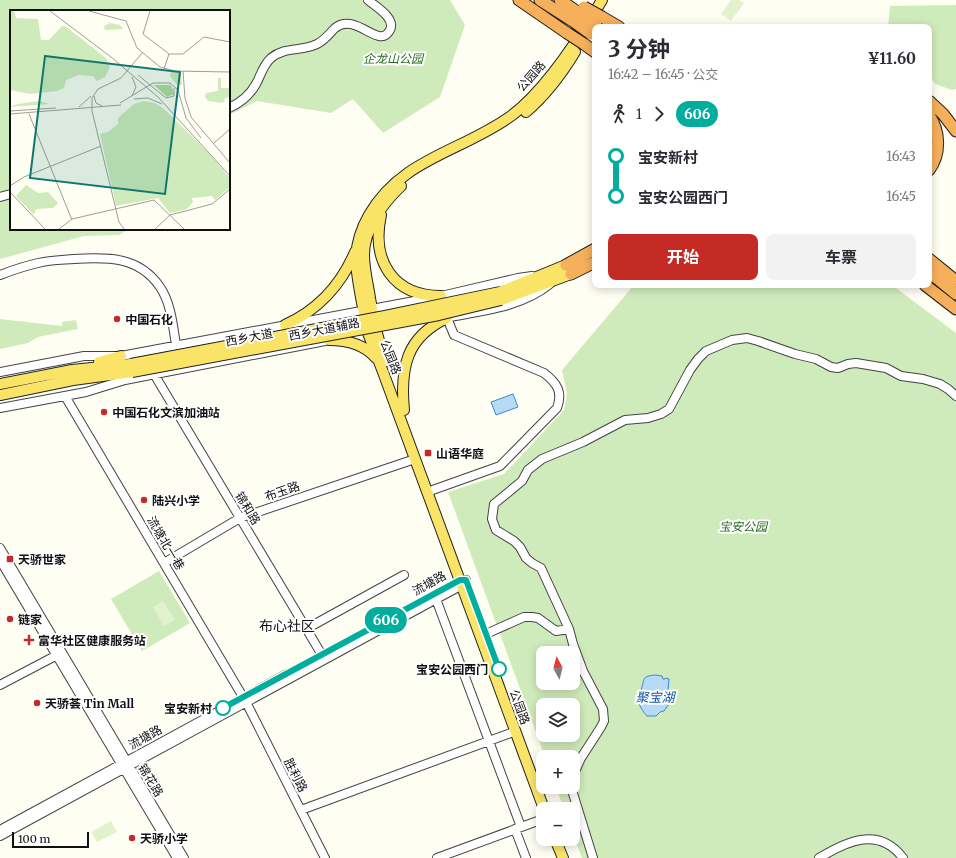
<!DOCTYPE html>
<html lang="zh">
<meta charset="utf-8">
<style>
body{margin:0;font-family:Merriweather,"Noto Sans SC",serif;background:#f2f2f3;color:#2b2b33;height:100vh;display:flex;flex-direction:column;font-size:15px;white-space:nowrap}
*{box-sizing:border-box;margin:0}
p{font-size:13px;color:#7c7c81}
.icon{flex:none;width:22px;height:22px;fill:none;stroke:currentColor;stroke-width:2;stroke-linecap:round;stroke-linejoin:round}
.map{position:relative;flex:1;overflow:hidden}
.drawer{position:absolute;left:592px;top:24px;width:340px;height:264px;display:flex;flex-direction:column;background:#fff;border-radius:8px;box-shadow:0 2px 10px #0003}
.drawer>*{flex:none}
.badge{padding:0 8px;border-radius:13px;font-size:14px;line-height:26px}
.needle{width:26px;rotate:353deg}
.controls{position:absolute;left:536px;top:646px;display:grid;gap:8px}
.controls a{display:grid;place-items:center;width:44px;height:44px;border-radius:8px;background:#fff;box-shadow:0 2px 10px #0003;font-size:20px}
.scale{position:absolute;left:12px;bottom:10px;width:77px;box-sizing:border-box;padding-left:4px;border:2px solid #101010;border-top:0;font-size:11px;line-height:14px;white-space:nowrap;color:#101010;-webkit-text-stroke:3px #fff;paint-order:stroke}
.map>.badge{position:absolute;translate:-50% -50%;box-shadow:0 0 0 2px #fff}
.legs{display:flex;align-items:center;gap:6px;height:44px;padding:0 16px;font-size:13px}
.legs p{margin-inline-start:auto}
.headline{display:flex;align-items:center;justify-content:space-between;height:68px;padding:0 16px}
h1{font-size:22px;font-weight:700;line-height:30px}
.button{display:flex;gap:8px;margin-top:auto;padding:8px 16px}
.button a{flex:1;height:46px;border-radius:8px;background:#c42b24;color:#fff;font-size:16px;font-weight:700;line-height:46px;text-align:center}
.button a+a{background:#f2f2f3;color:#2b2b33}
ul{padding:0 16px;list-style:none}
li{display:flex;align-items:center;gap:14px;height:40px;font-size:15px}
li i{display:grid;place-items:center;width:6px;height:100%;margin:0 5px;background:currentColor}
li i::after{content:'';width:10px;height:10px;margin:-5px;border:3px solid;border-radius:50%;background:#fff}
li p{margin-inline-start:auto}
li:first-child i{background:linear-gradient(#0000 50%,currentColor 0)}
li:last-child i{background:linear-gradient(currentColor 50%,#0000 0)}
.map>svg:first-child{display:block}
.green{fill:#d0ebbb;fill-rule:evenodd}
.pitch{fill:#e2f2cd}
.water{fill:#b7daf7;stroke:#3c88d0}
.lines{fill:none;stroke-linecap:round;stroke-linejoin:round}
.minor-casing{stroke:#434343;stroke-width:10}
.major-casing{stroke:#212121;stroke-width:12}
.highway-casing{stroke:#212121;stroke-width:13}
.minor{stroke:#fff;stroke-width:8}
.major{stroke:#fae468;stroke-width:10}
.highway{stroke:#f6af5a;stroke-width:11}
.major-bridge-casing{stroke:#212121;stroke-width:12;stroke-linecap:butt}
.highway-bridge-casing{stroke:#212121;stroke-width:13;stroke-linecap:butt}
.major-bridge{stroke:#fae468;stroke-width:10}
.highway-bridge{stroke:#f6af5a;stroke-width:11}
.line-1-casing{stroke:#fff;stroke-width:9}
.line-1{stroke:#01ad9c;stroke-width:6}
.poi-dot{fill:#c42b24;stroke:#fff;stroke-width:1.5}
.stop-1-dot{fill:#fff;stroke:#01ad9c;stroke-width:2}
.labels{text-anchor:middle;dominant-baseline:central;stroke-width:4;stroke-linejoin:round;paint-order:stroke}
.park-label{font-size:12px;font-style:italic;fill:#276a1e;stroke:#fff}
.street-label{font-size:12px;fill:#101010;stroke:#fff}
.poi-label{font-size:12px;font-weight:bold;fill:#101010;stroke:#fff;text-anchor:start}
.stop-label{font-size:12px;font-weight:bold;fill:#101010;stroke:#fff;text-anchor:end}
.water-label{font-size:13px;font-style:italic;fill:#165aa6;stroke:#fff}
.quarter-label{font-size:14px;fill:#101010;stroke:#fff}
.inset-road{fill:none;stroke:#9f9f98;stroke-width:1}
.view{fill:#0f766e;fill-opacity:0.15;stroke:#0f766e;stroke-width:2}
.inset-edge{fill:none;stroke:#101010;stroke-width:2}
</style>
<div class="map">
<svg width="956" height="858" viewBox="0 0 956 858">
<rect width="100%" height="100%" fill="#fffef3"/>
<path class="green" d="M0,0H450L465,25L440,97L383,133L353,99L331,113L257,101L229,115V11H11V229H129L119,235L84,236L0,259Z
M956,5V89L952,90L935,84L929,73V27H888L890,6Z
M634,285H892L956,333V858H582L573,834V809H564L556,787H573V757H545L448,492L504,474L564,410L567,393L562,370ZM543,653H573V683H543ZM543,705H573V735H543Z
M0,319L62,326V322L76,320L78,329L38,337L28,343L0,349Z
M159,571L190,623L142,651L111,599Z"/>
<path class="pitch" d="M731,0H739L744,3L731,21L721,14Z
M163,601L175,620L164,626L153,607Z
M111,821L117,832L97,842L91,832Z"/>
<path class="water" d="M513,394L518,407L496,415L491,402Z
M656,675L662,676L663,679H665L666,678L669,679L668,690L671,701L664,711L660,712L656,716H647C643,712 638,704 638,699C637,696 640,693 641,690C645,679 641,676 656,675Z"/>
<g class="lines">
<g class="minor-casing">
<path id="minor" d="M229,108C240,103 250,95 256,84C261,75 263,65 271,58C286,46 301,52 317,44C325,40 329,34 335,28C356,11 379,51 390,30C396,18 376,7 368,0
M0,197L11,194
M0,275C13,270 25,266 38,263C50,260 62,260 74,259C107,257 139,256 160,287C171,303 173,326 176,345
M450,317C483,311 522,307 550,284
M0,372L84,356H121L441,296L518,278L532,276
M154,374L322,655
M65,396L246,702L325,858
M0,408L86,392L125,380L325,341
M427,492L500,466L557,408C563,392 557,383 544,373L454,335L447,318
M0,548L184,858
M0,560L177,858
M164,563L240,518L415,459
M436,599L521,827
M306,629L404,575
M486,634L515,621L524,617H532L538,618L556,631L569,629
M0,685L61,653
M573,776L581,758L601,727L604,721L603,709L583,671L573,644L569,629L541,568L532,563L526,558L520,547L514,541L496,530L492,519L494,504L522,481L528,470L542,459L583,442L625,420L648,418L661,414L669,409L690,370L698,359L706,351L732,340L747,338L758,341L795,354L816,359L831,367L838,368L848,364L856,363L886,368L901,376L923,379L940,384L948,389L956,396
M571,787L593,858
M301,810L516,731
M515,829L526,858
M0,830L287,674
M0,836L462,585L466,580
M437,858L543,819
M819,858C847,841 879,826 903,858"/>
</g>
<g class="major-casing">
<path id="major" d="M526,112C546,95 561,75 575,52
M381,215C371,261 393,296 441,296
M500,292L566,265
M501,300L571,274
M285,325C318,310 341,285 355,252
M329,340C347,340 364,344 376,358
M386,361C377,339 374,321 370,298C368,284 364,270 364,255C364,229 382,204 401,186
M99,362L121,356
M0,384L72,370L131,364
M0,395L73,380L132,372
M404,410C400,368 406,337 447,318
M544,809L383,372L368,333C364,311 357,283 356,261C356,245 361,229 369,215C402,158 461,152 511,116C545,91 580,37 602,0
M555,839L563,858"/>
</g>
<g class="highway-casing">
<path id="highway" d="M519,0L567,33
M540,0L573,21
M560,0L579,13
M602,17L619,27
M584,44L595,52
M929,101L943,114L956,131
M929,115C940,131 941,154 929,170
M929,259L956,281
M566,265L595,249
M929,272L956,294
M571,274L595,262
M925,285L956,309"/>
</g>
<use href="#minor" class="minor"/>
<use href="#major" class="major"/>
<use href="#highway" class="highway"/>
<g class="major-bridge-casing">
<path id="major-bridge" d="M131,364L385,316L500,292
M132,372L439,315L501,300"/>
</g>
<g class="highway-bridge-casing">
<path id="highway-bridge" d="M584,7L602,17
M579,13L596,25
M573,21L591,34
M567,33L584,44"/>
</g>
<use href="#major-bridge" class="major-bridge"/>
<use href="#highway-bridge" class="highway-bridge"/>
</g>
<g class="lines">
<g class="line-1-casing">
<path id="line-1" d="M223,708L460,580H466L499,669"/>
</g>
<use href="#line-1" class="line-1"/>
</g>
<g class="poi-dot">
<circle cx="117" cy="319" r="4"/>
<circle cx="104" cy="412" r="4"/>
<rect x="424" y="449" width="8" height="8" rx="2"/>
<circle cx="144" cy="500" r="4"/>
<rect x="6" y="555" width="8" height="8" rx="2"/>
<circle cx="10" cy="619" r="4"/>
<path d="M27 634h4v4h4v4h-4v4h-4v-4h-4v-4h4z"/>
<circle cx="37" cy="703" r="4"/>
<circle cx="132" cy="838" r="4"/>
</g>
<g class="stop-1-dot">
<circle cx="499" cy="669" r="7"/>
<circle cx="223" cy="708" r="7"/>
</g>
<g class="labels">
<g class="park-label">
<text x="393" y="58">企龙山公园</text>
<text x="743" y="526">宝安公园</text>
</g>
<g class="street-label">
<text transform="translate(531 76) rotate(-49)">公园路</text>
<text transform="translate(324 329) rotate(-11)">西乡大道辅路</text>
<text transform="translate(249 337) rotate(-11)">西乡大道</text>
<text transform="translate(391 357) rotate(68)">公园路</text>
<text transform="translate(282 491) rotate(-19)">布玉路</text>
<text transform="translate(248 508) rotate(59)">锦和路</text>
<text transform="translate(166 543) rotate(59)">流塘北一巷</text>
<text transform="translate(429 583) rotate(-29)">流塘路</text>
<text transform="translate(520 707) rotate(70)">公园路</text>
<text transform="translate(145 737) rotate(-29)">流塘路</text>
<text transform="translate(296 775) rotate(63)">胜利路</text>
<text transform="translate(151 780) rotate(59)">锦花路</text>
</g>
<g class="poi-label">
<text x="125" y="319">中国石化</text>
<text x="112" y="412">中国石化文滨加油站</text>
<text x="436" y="453">山语华庭</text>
<text x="152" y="500">陆兴小学</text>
<text x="18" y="559">天骄世家</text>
<text x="18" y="619">链家</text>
<text x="38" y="640">富华社区健康服务站</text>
<text x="45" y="703">天骄荟 Tin Mall</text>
<text x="140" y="838">天骄小学</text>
</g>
<g class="stop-label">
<text x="488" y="669">宝安公园西门</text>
<text x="212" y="708">宝安新村</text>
</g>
<g class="water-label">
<text x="655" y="697">聚宝湖</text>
</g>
<g class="quarter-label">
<text x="287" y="626">布心社区</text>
</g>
</g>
<g transform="translate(10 10)">
<rect width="220" height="220" fill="#fffef3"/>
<path d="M0,1H4L6,8L28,9L31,30H39L52,16H55L96,48L100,57L95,67L87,71L83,66L69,65L56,70L54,78L47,81L20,84L0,80ZM100,13L110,15L113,19L95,20L94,16ZM161,62L171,63L172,75L166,74L160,66ZM208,68H211V78H220V87L215,88L213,93L198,91L195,87L196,83L208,81ZM29,91L40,94L0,97L8,94ZM134,91L145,93L154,99L198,142L220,168V177L205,190L202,186L182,188L183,192L177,199L160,203L148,188L106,196L90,124L98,122L108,114V108L124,94ZM16,175L28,183L38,182L48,193L43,198L26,199L24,205L6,186Z" fill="#d0ebbb"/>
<path d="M144,75H161L164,84L157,87Z" fill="#b2dc9a"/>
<path class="inset-road" d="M40,1L101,47L148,87L220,166M79,1L116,11L127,38L150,57L165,61L220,62M140,1L133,24L159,44H173L194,27L220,32M154,59L159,44M173,61L175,88L181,107L220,153M128,65L156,88L164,86V78M84,86L86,93L92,96M122,86L126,77L122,67M124,89L138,88L152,94M110,93L143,73H160L168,80L176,108L191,128M69,97L81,86M0,101L46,98M0,104L111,95M19,104L62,210M204,133L220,119M0,176L14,167L91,136M0,182L35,219M49,219L62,209L144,190L174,219M114,219L109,212L82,101V88L88,79L111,68L133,42M145,219L160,205L202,194L220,179"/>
<path class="view" d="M35,46L170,62L155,184L20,168Z"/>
<rect width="220" height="220" class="inset-edge"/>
</g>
</svg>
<div class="controls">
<a><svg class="needle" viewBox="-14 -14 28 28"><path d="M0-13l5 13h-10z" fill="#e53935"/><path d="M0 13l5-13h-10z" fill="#7c7c81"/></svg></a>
<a><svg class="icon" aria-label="layers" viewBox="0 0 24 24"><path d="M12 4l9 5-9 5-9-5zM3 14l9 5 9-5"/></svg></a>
<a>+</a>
<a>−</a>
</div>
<div class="scale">100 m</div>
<b class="badge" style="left:386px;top:620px;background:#01ad9c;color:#fff">606</b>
<section class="drawer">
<div class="headline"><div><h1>3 分钟</h1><p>16:42 – 16:45 · 公交</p></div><b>¥11.60</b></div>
<div class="legs"><svg class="icon" aria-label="walk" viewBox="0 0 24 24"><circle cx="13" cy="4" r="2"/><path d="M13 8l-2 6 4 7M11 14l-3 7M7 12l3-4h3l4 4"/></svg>1<svg class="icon" aria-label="forward" viewBox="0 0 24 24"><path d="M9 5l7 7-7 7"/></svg><b class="badge" style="background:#01ad9c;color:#fff">606</b></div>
<ul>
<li><i style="color:#01ad9c"></i><b>宝安新村</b><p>16:43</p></li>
<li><i style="color:#01ad9c"></i><b>宝安公园西门</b><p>16:45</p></li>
</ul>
<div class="button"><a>开始</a><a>车票</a></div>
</section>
</div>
